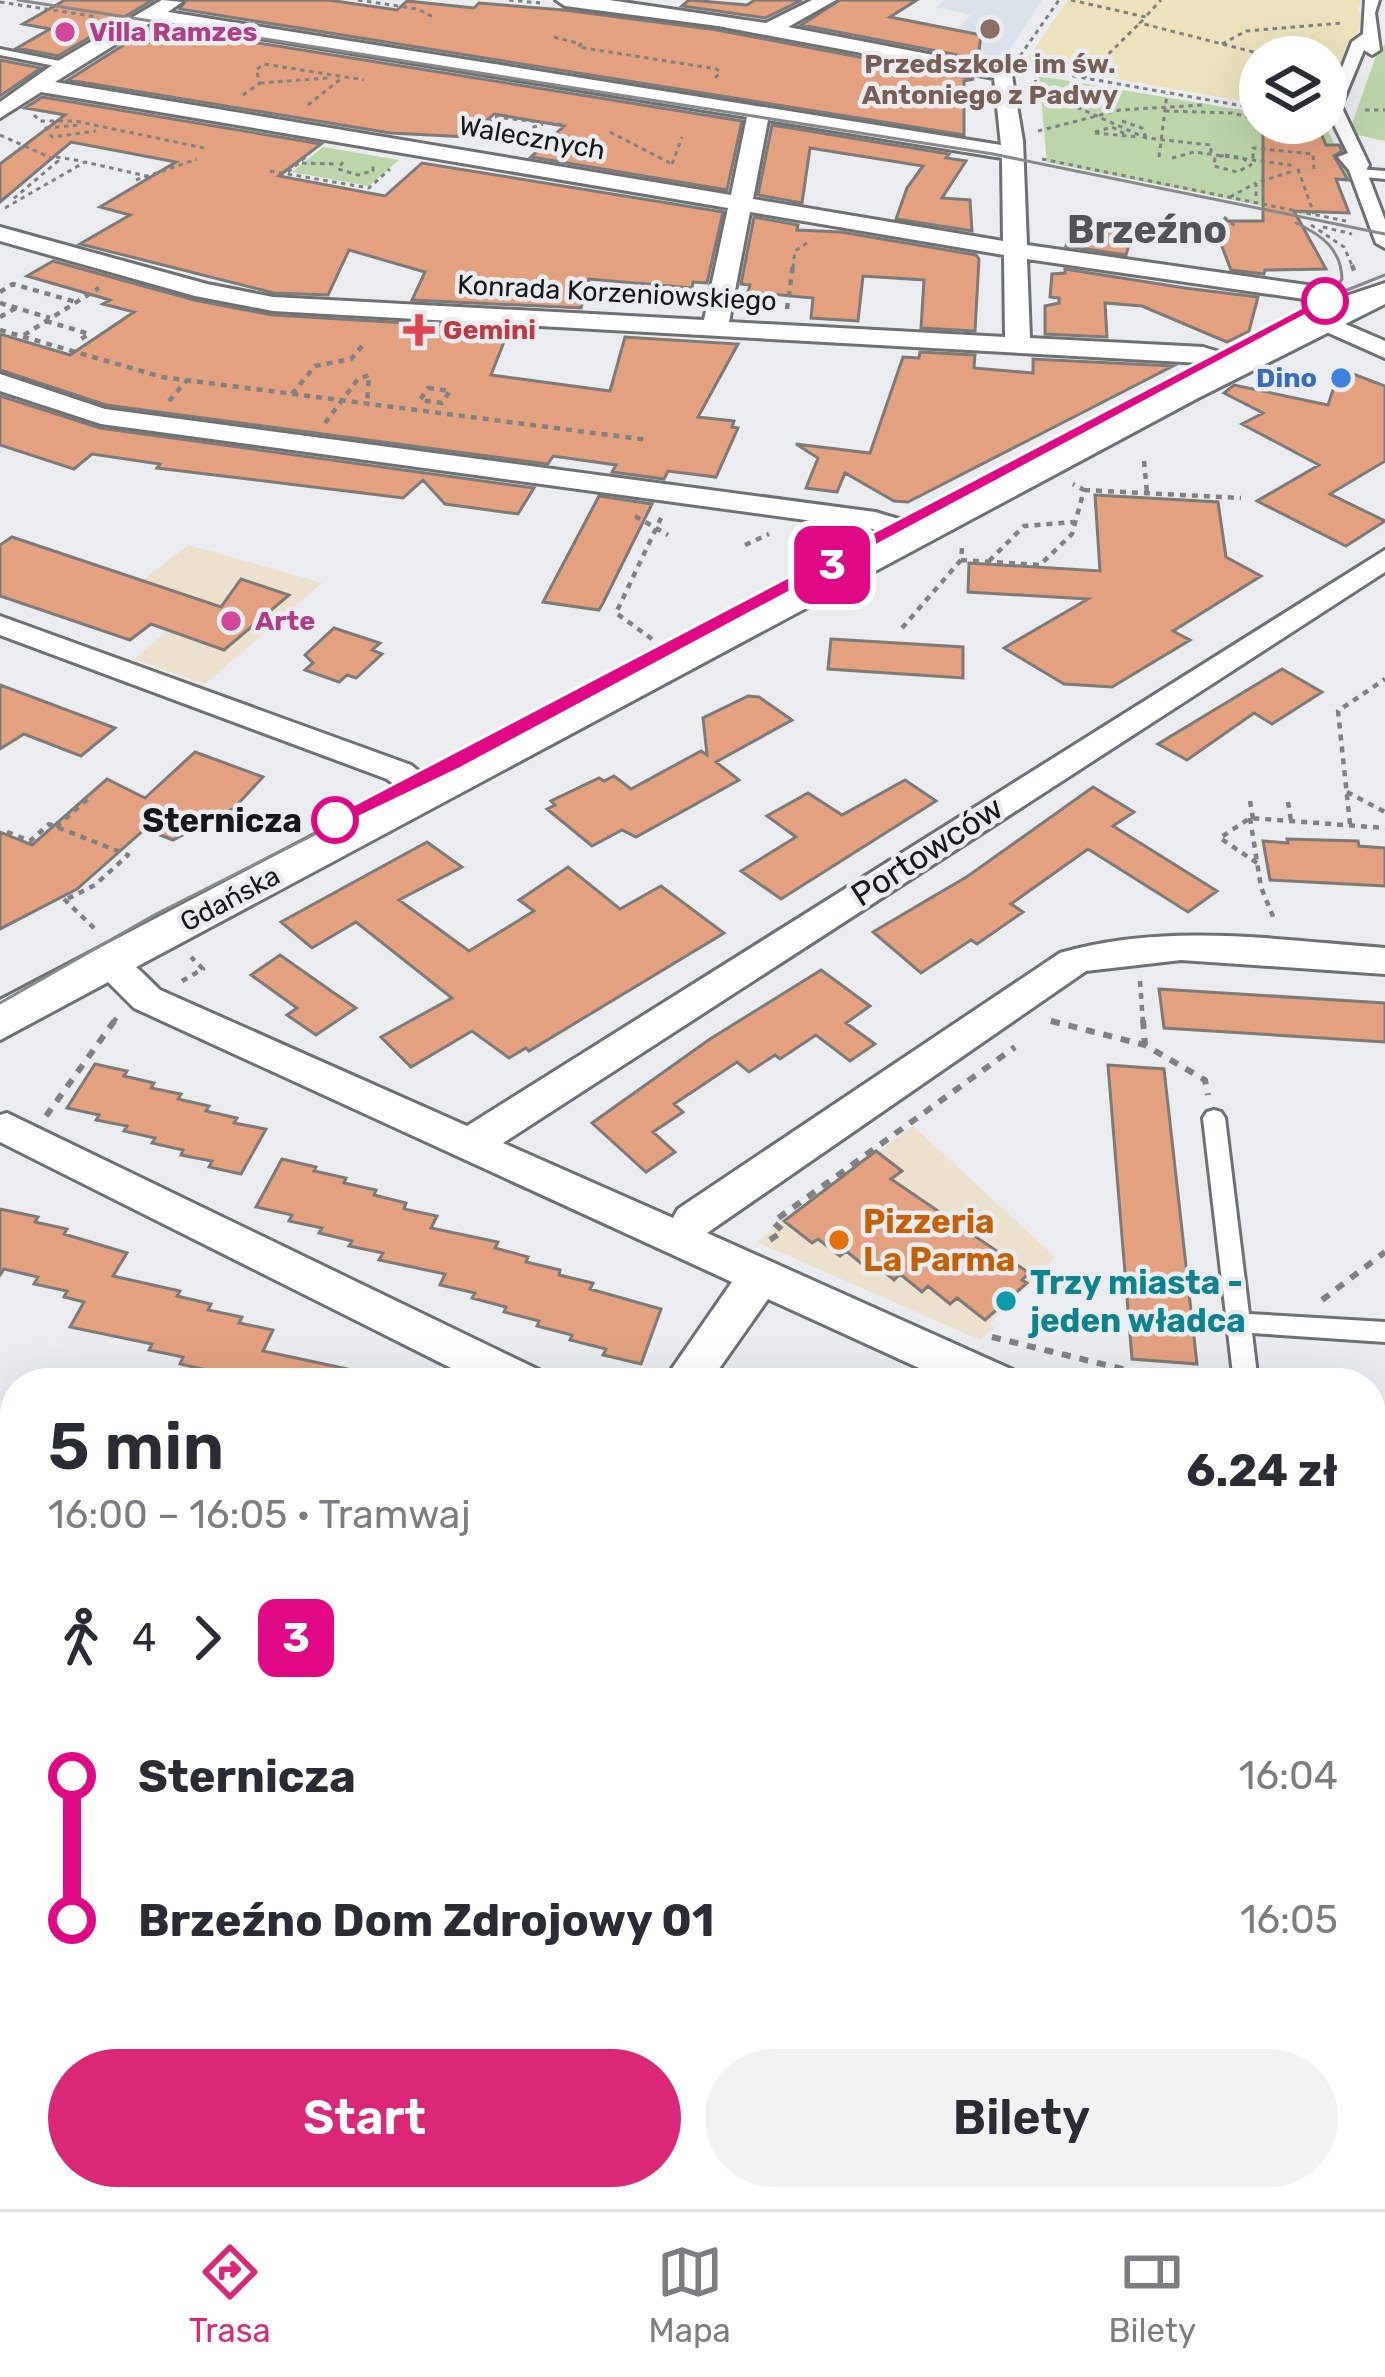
<!DOCTYPE html>
<html lang="pl">
<meta charset="utf-8">
<style>
body{margin:0;font-family:Rubik,sans-serif;background:#f2f2f3;color:#2b2b33;height:100vh;display:flex;flex-direction:column;font-size:45px;white-space:nowrap}
*{box-sizing:border-box;margin:0}
p{font-size:39px;color:#7c7c81}
.icon{flex:none;width:66px;height:66px;fill:none;stroke:currentColor;stroke-width:2;stroke-linecap:round;stroke-linejoin:round}
.map{position:relative;flex:1;overflow:hidden}
.drawer{position:absolute;left:0px;top:1368px;width:1386px;height:843px;display:flex;flex-direction:column;background:#fff;border-radius:48px 48px 0 0;box-shadow:0 12px 48px #0002}
.drawer>*{flex:none}
.badge{padding:0 24px;border-radius:18px;font-size:42px;line-height:78px}
.tools{position:absolute;left:1239px;top:36px;display:grid;gap:24px}
.tools a{display:grid;place-items:center;width:108px;height:108px;border-radius:50%;background:#fff;box-shadow:0 12px 48px #0002;font-size:60px}
.map>.badge{position:absolute;translate:-50% -50%;box-shadow:0 0 0 6px #fff}
.legs{display:flex;align-items:center;gap:18px;height:132px;padding:0 48px;font-size:39px}
.legs p{margin-inline-start:auto}
.summary{display:flex;align-items:center;justify-content:space-between;height:204px;padding:0 48px}
h1{font-size:66px;font-weight:600;line-height:90px}
.cta{display:flex;gap:24px;margin-top:auto;padding:24px 48px}
.cta a{flex:1;height:138px;border-radius:72px;background:#db2777;color:#fff;font-size:48px;font-weight:600;line-height:138px;text-align:center}
.cta a+a{background:#f2f2f3;color:#2b2b33}
ul{padding:0 48px;list-style:none}
li{display:flex;align-items:center;gap:42px;height:144px;font-size:45px}
li i{display:grid;place-items:center;width:18px;height:100%;margin:0 15px;background:currentColor}
li i::after{content:'';width:30px;height:30px;margin:-15px;border:9px solid;border-radius:50%;background:#fff}
li p{margin-inline-start:auto}
li:first-child i{background:linear-gradient(#0000 50%,currentColor 0)}
li:last-child i{background:linear-gradient(currentColor 50%,#0000 0)}
.tabs{display:flex;justify-content:space-around;align-items:center;height:168px;border-top:3px solid #e1e1e2;background:#fff;font-size:33px;color:#7c7c81}
.tabs a{display:grid;justify-items:center;gap:6px}
.tabs .on{color:#db2777}
.map>svg:first-child{display:block}
.commercial{fill:#ece1cc}
.built{fill:#dae1eb}
.green{fill:#bcd6a9}
.sand{fill:#ece3bd}
.building{fill:#e3a180;stroke:#7d7a78;stroke-width:3}
.lines{fill:none;stroke-linecap:round;stroke-linejoin:round}
.service-casing{stroke:#6e7073;stroke-width:6}
.pedestrian-casing{stroke:#6e7073;stroke-width:6}
.minor-casing{stroke:#6e7073;stroke-width:6}
.tertiary-casing{stroke:#6e7073;stroke-width:6}
.path-far2{stroke:#7f8183;stroke-width:3;stroke-dasharray:4.5 4.5;stroke-linecap:butt}
.path-far1{stroke:#7f8183;stroke-width:4.5;stroke-dasharray:6 6;stroke-linecap:butt}
.path{stroke:#7f8183;stroke-width:6;stroke-dasharray:9 9;stroke-linecap:butt}
.service{fill:#fff;fill-rule:evenodd}
.pedestrian{fill:#fff;fill-rule:evenodd}
.minor{fill:#fff;fill-rule:evenodd}
.tertiary{fill:#fff;fill-rule:evenodd}
.tram{stroke:#87898b;stroke-width:3}
.line-1{fill:#e10886;stroke:#fff;stroke-width:3}
.education-dot{fill:#8d6e63;stroke:#eaecef;stroke-width:4.5}
.hotel-dot{fill:#d1479c;stroke:#eaecef;stroke-width:4.5}
.stop-1-dot{fill:#fff;stroke:#e10886;stroke-width:6}
.health-dot{fill:#e0444e;stroke:#eaecef;stroke-width:4.5}
.shop-dot{fill:#3f7fe0;stroke:#eaecef;stroke-width:4.5}
.food-dot{fill:#e8710a;stroke:#eaecef;stroke-width:4.5}
.culture-dot{fill:#0f9aa8;stroke:#eaecef;stroke-width:4.5}
.labels{text-anchor:middle;dominant-baseline:central;stroke-width:9;stroke-linejoin:round;paint-order:stroke}
.far-hotel-label{font-size:27px;font-weight:bold;fill:#b23c85;stroke:#eaecef;text-anchor:start}
.far-education-label{font-size:27px;font-weight:bold;fill:#785e54;stroke:#eaecef}
.far-street-label{font-size:27px;fill:#161718;stroke:#eaecef}
.far-health-label{font-size:27px;font-weight:bold;fill:#be3a42;stroke:#eaecef;text-anchor:start}
.far-shop-label{font-size:27px;font-weight:bold;fill:#366cbe;stroke:#eaecef;text-anchor:end}
.stop-label{font-size:33px;font-weight:bold;fill:#161718;stroke:#eaecef;text-anchor:end}
.street-label{font-size:33px;fill:#161718;stroke:#eaecef}
.food-label{font-size:33px;font-weight:bold;fill:#c56008;stroke:#eaecef;text-anchor:start}
.culture-label{font-size:33px;font-weight:bold;fill:#0d838f;stroke:#eaecef;text-anchor:start}
.far-district-label{font-size:39px;font-weight:bold;fill:#525457;stroke:#eaecef}
</style>
<div class="map">
<svg width="1385" height="2209" viewBox="0 0 1385 2209">
<rect width="100%" height="100%" fill="#eaecef"/>
<path class="commercial" d="M188,545L322,583L205,684L134,659L201,603L142,581Z
M913,1126L1055,1257L990,1323L994,1328L980,1340L757,1242Z
M0,1551L15,1570V1696L0,1707Z
M595,2196H768L779,2209H581Z"/>
<path class="built" d="M946,0H1042L1003,60L935,51L971,15L936,7Z"/>
<path class="green" d="M1385,45V141L1353,134L1351,127L1379,47Z
M1039,76L1260,113V123L1325,124L1349,175H1297L1311,216L1047,162Z
M323,147L399,160L369,186L292,172Z
M80,2196H595L581,2209H67Z"/>
<path class="sand" d="M1068,0H1362L1357,11L1362,13V23L1326,102V57H1260V104L1030,64L1027,59Z"/>
<path class="building" d="M65,0H153L58,56L17,48L50,29L23,24Z
M186,0H328L397,10L407,1L474,8L479,3L564,10L717,30L974,79L964,81V135L180,9Z
M689,0L747,5L755,0H802L765,18L682,6Z
M840,0H917L890,17L981,35L978,59L801,25Z
M154,26L742,121L727,190L531,157L564,126L494,114L468,137L390,133L68,80Z
M0,60L41,68L0,96Z
M42,97L321,144L279,176L385,196L422,163L723,212L707,283L693,282L692,288L589,279L581,308L412,300L425,272L349,250L328,295L274,293L80,244L130,215L100,207L176,162L71,142L0,202V164L65,115L25,108Z
M772,125L949,154L946,158L966,161L942,198L970,200L972,231L896,219L907,188L923,166L810,148L802,203L758,195Z
M1263,127L1320,131L1326,145H1339L1342,151L1334,156L1348,180L1336,179L1349,213L1294,211L1326,269L1265,270L1264,274L1231,270L1212,221H1263Z
M754,217L798,225L797,230L841,232L976,255L979,259L975,331L921,328L924,280L863,276L858,321L811,318L813,298L748,292L750,285L741,284Z
M1074,223L1133,231L1126,255L1066,246Z
M53,261L194,300L272,315L509,329L491,375L610,391L625,337L738,344L698,417L734,421L732,427L738,428L716,477L668,471L664,479L612,472L616,465L553,456L548,464L106,405L0,370V334L70,355L134,312L103,304L110,300L27,276Z
M1065,269L1185,288L1258,297L1249,331L1227,342L1142,306L1105,303L1107,337L1045,334V306L1059,303V298L1050,297L1052,274L1065,273Z
M920,352L975,355L974,368L1033,373V359L1173,366L908,502L894,501L845,473L837,492L806,488L818,458L796,444L870,453L903,357L919,358Z
M1340,369L1385,386V461L1330,494L1385,521L1346,546L1257,501L1319,465L1242,424L1263,413L1224,393L1234,385L1328,405Z
M0,396L100,428L534,488L518,514L445,504L423,480L403,498L157,468L160,464L92,454L74,469L0,445Z
M1095,495L1218,502L1226,557L1261,576L1173,631L1190,640L1112,687L1064,684L1004,648L1088,599L968,592L969,563L1100,571Z
M599,496L652,504L603,603L599,610L543,602Z
M12,537L221,607L241,579L289,595L224,650L151,624L130,640L0,596V545Z
M334,628L380,643L372,650L382,654L356,678L347,675L339,682L305,670L313,663L305,655Z
M831,639L963,647V678L828,669Z
M1282,669L1322,692L1272,724L1254,713L1187,760L1158,744Z
M0,685L115,728L81,756L24,734L0,749Z
M748,696L759,697L792,720L716,762L739,780L636,837L622,830L592,846L547,809L555,805L551,801L599,778L604,781L614,776L631,789L701,751L707,755L703,718Z
M195,752L263,777L234,808L173,840L145,829L77,889L0,929V832L32,845L107,779L145,798Z
M905,780L936,801L781,899L741,871L796,837L767,816L808,793L842,815Z
M1093,787L1134,812L1113,826L1217,891L1188,912L1088,849L1011,904L1023,912L977,944L971,940L921,973L873,932L968,876Z
M1287,839L1358,841L1359,846L1385,848V886L1270,880L1263,841L1288,843Z
M427,842L462,867L399,900L469,951L534,911L519,900L568,867L620,909L661,886L724,933L529,1051L526,1048L509,1058L472,1031L411,1067L381,1037L452,998L356,922L312,948L281,922Z
M280,955L334,993L356,1008L316,1035L287,1015L297,1008L251,975Z
M821,970L870,1006L846,1023L875,1044L850,1061L816,1035L780,1059L775,1055L749,1072L737,1062L674,1104L683,1112L653,1132L675,1152L646,1172L592,1123L710,1039Z
M1159,989L1385,1003V1042L1164,1028Z
M95,1064L127,1071L124,1076L154,1083L151,1088L181,1094L178,1099L209,1106L206,1111L237,1118L234,1123L266,1129L241,1174L209,1167L212,1161L181,1155L183,1150L152,1143L155,1138L124,1131L127,1126L96,1120L99,1115L67,1108Z
M1108,1065L1164,1069L1197,1364L1132,1359Z
M876,1151L902,1171L891,1179L1029,1273L1022,1280L1027,1283L985,1320L957,1298L950,1304L928,1286L922,1292L900,1274L894,1280L873,1263L867,1268L846,1251L840,1256L818,1239L812,1243L784,1221Z
M282,1159L316,1167L314,1171L346,1178L344,1183L376,1190L374,1195L406,1203L404,1209L437,1216L431,1228L498,1242L495,1248L528,1257L526,1262L560,1270L559,1275L593,1283L590,1289L661,1309L641,1364L603,1355L606,1349L570,1340L572,1335L537,1326L539,1321L504,1312L506,1307L472,1298L475,1293L440,1285L445,1274L379,1260L383,1253L349,1246L352,1241L319,1233L322,1228L289,1221L292,1215L256,1207Z
M0,1209L38,1217L35,1222L67,1229L64,1234L127,1253L113,1276L180,1291L177,1296L211,1304L208,1310L242,1317L239,1323L273,1330L263,1351L352,1370L350,1383H236L211,1377L215,1372L180,1364L183,1357L149,1350L152,1344L70,1327L84,1302L64,1297L67,1291L34,1284L38,1277L4,1269L0,1275Z"/>
<g class="lines">
<g class="service-casing">
<path id="service" d="M0,49L65,62L70,65L65,68L0,55Z
M1358,169L1385,171V179L1354,176L1352,173Z
M1214,1110L1221,1112L1225,1118L1249,1314L1385,1322V1342L1252,1333L1258,1383H1234L1203,1118L1207,1112Z"/>
</g>
<g class="pedestrian-casing">
<path id="pedestrian" d="M1365,0H1379L1375,13L1380,50L1372,55L1364,50L1341,106L1369,165L1366,170L1385,220V248L1376,243L1349,170L1338,157L1348,153L1326,109L1352,42L1363,34Z"/>
</g>
<g class="minor-casing">
<path id="minor" d="M162,0L182,2L168,12L1001,145L994,78L718,26L565,6L556,0H609L766,23L812,0H836L788,27L1011,70L1023,141L1027,245L1307,285L1360,300L1363,305L1351,312L1304,299L1027,259L1030,338L1203,347L1246,360L1250,365L1237,373L1201,363L273,311L195,296L0,241V227L207,284L273,297L704,320L728,208L41,92L0,118V102L58,61ZM153,21L747,117L731,195L55,82ZM768,120L1002,158L1003,241L753,199ZM750,212L1004,255L1005,337L729,322Z
M1322,314L1385,341V358L1313,326L1310,321Z
M0,374L105,409L875,512L929,528L933,534L919,543L872,529L101,424L0,391Z
M1385,550V572L503,1143L673,1218L678,1209L1060,953C1167,922 1276,940 1385,948V974L1181,960L1086,971L707,1233L1013,1370L1019,1383H952L768,1299L709,1383H662L732,1282L134,1008L90,964L95,955C123,947 141,972 160,990L467,1126Z
M0,616L411,765L447,794L442,802H418L387,779L0,635Z
M7,1113L539,1370L545,1383H481L0,1142V1115Z
M1371,1525L1385,1530V1573L1371,1568Z
M1371,1824L1385,1830V1884L1371,1879Z
M1160,2196H1226L1232,2209H1165Z"/>
</g>
<g class="tertiary-casing">
<path id="tertiary" d="M1385,283V304L1198,398L0,1040V1000L1174,384L1340,298Z"/>
</g>
<path class="path-far2" d="M358,0L418,9L433,17
M509,0L540,3
M1071,0L1146,17L1140,23L1273,57
M0,2L98,17
M1147,15L1161,0
M554,37L581,44L578,47L717,69L720,73L714,79
M1222,44L1246,31L1343,23
M1020,56L1059,0
M1028,68L1260,109
M1035,71L1036,89L1146,138L1211,145V154
M1083,79L1140,23
M260,83L328,78
M243,95L260,83L256,70L264,64L364,80
M308,105L343,77
M1365,110H1385
M1165,111L1232,113L1260,120
M34,115L40,121H75L204,148
M1122,121L1142,128L1146,138
M1290,123L1316,126
M45,127L52,137L96,131
M46,128L79,125
M1038,131L1120,110L1203,105
M610,132L672,164
M1095,132L1112,127L1127,135
M1095,133L1139,137
M0,135L58,161L12,200
M475,135L494,117L567,125
M507,136L543,124
M1225,155L1243,158L1251,165L1237,172L1214,166L1215,158Z
M56,157L82,161
M1159,157L1167,94
M1172,158L1194,152L1290,165V172L1256,183V200
M1253,158V148L1313,154L1314,169
M1042,159L1346,221
M343,162L338,169L358,175L373,171V166
M302,163L336,164
M672,164L682,137
M1298,169L1314,214
M270,171L369,188L390,169
M288,172L308,155
M136,180L197,159
M1230,197L1256,183
M5,208L85,162L151,177
M1224,217L1235,226
M1311,225L1344,247L1353,268
M1323,227L1352,234
M793,268L795,251L810,241"/>
<path class="path-far1" d="M1352,265L1355,273
M0,292L13,284L76,302
M0,303L50,318
M787,309L793,265
M0,317L16,308
M46,321L89,334L78,341
M0,330L162,377L648,440
M24,335L99,288
M428,388L450,391L442,403L420,400Z
M292,394L315,366L351,359L362,346
M169,401L186,381
M325,423L358,379L369,375L367,403
M1144,461L1147,493
M1084,490L1241,498
M635,516L668,535
M745,545L769,534
M961,560L1040,565L1072,534L1084,490L1073,484
M989,561L1024,526L1073,522
M902,628L961,560L962,548
M652,639L616,613L661,518
M1347,792L1385,812
M1250,801L1253,819
M1288,802L1291,821
M1250,818L1261,887L1274,919
M1350,824L1338,711L1385,679
M56,827L90,797
M7,832L30,841L49,824L128,855L95,885L65,900
M1257,863L1220,838L1250,818L1385,828
M64,899L96,930
M182,981L203,969L191,957
M1140,981L1143,1023
M1051,1021L1058,1023
M113,1023L119,1014"/>
<path class="path" d="M1143,1020L1145,1045
M1051,1021L1145,1045L1205,1080L1208,1095
M46,1116L115,1020
M770,1240L783,1231L773,1222L1015,1047
M1322,1300L1385,1252
M992,1337L1147,1375L1214,1372
M1037,1373L1061,1383
M1371,1462L1385,1465"/>
<use href="#service" class="service"/>
<use href="#pedestrian" class="pedestrian"/>
<use href="#minor" class="minor"/>
<use href="#tertiary" class="tertiary"/>
<path class="tram" d="M18,0L993,154L1385,234
M1296,223C1322,235 1341,249 1342,279L1329,297
M0,1003L156,914L454,764L1342,292L1385,275"/>
</g>
<path class="line-1" d="M1320,298L1332,301L461,768L342,825H328L325,820Z"/>
<circle class="education-dot" cx="990" cy="29" r="12"/>
<g class="hotel-dot">
<circle cx="65" cy="32" r="12"/>
<circle cx="231" cy="621" r="12"/>
</g>
<g class="stop-1-dot">
<circle cx="1325" cy="301" r="21"/>
<circle cx="335" cy="820" r="21"/>
</g>
<path class="health-dot" d="M413 312h12v12h12v12h-12v12h-12v-12h-12v-12h12z"/>
<circle class="shop-dot" cx="1341" cy="378" r="12"/>
<circle class="food-dot" cx="839" cy="1240" r="12"/>
<circle class="culture-dot" cx="1006" cy="1301" r="12"/>
<g class="labels">
<g class="far-hotel-label">
<text x="89" y="32">Villa Ramzes</text>
<text x="255" y="621">Arte</text>
</g>
<g class="far-education-label">
<text x="990" y="64">Przedszkole im św.<tspan x="990" dy="31">Antoniego z Padwy</tspan></text>
</g>
<g class="far-street-label">
<text transform="translate(532 138) rotate(10)">Walecznych</text>
<text transform="translate(617 293) rotate(3)">Konrada Korzeniowskiego</text>
<text transform="translate(230 899) rotate(-28)">Gdańska</text>
</g>
<g class="far-health-label">
<text x="443" y="330">Gemini</text>
</g>
<g class="far-shop-label">
<text x="1317" y="378">Dino</text>
</g>
<g class="stop-label">
<text x="302" y="820">Sternicza</text>
</g>
<g class="street-label">
<text transform="translate(927 851) rotate(-33)">Portowców</text>
</g>
<g class="food-label">
<text x="863" y="1221">Pizzeria<tspan x="863" dy="38">La Parma</tspan></text>
</g>
<g class="culture-label">
<text x="1030" y="1282">Trzy miasta -<tspan x="1030" dy="38">jeden władca</tspan></text>
</g>
<g class="far-district-label">
<text x="1147" y="230">Brzeźno</text>
</g>
</g>
</svg>
<div class="tools">
<a><svg class="icon" aria-label="layers" viewBox="0 0 24 24"><path d="M12 4l9 5-9 5-9-5zM3 14l9 5 9-5"/></svg></a>
</div>
<b class="badge" style="left:832px;top:565px;background:#e10886;color:#fff">3</b>
<section class="drawer">
<div class="summary"><div><h1>5 min</h1><p>16:00 – 16:05 · Tramwaj</p></div><b>6.24 zł</b></div>
<div class="legs"><svg class="icon" aria-label="walk" viewBox="0 0 24 24"><circle cx="13" cy="4" r="2"/><path d="M13 8l-2 6 4 7M11 14l-3 7M7 12l3-4h3l4 4"/></svg>4<svg class="icon" aria-label="forward" viewBox="0 0 24 24"><path d="M9 5l7 7-7 7"/></svg><b class="badge" style="background:#e10886;color:#fff">3</b></div>
<ul>
<li><i style="color:#e10886"></i><b>Sternicza</b><p>16:04</p></li>
<li><i style="color:#e10886"></i><b>Brzeźno Dom Zdrojowy 01</b><p>16:05</p></li>
</ul>
<div class="cta"><a>Start</a><a>Bilety</a></div>
</section>
</div>
<nav class="tabs">
<a class="on"><svg class="icon" aria-label="directions" viewBox="0 0 24 24"><path d="M12 3l9 9-9 9-9-9zM9 14v-3h6M13 9l2 2-2 2"/></svg>Trasa</a>
<a><svg class="icon" aria-label="map" viewBox="0 0 24 24"><path d="M3 6l6-2 6 2 6-2v14l-6 2-6-2-6 2zM9 4v14M15 6v14"/></svg>Mapa</a>
<a><svg class="icon" aria-label="tickets" viewBox="0 0 24 24"><path d="M3 7h18v10H3zM15 7v10"/></svg>Bilety</a>
</nav>
